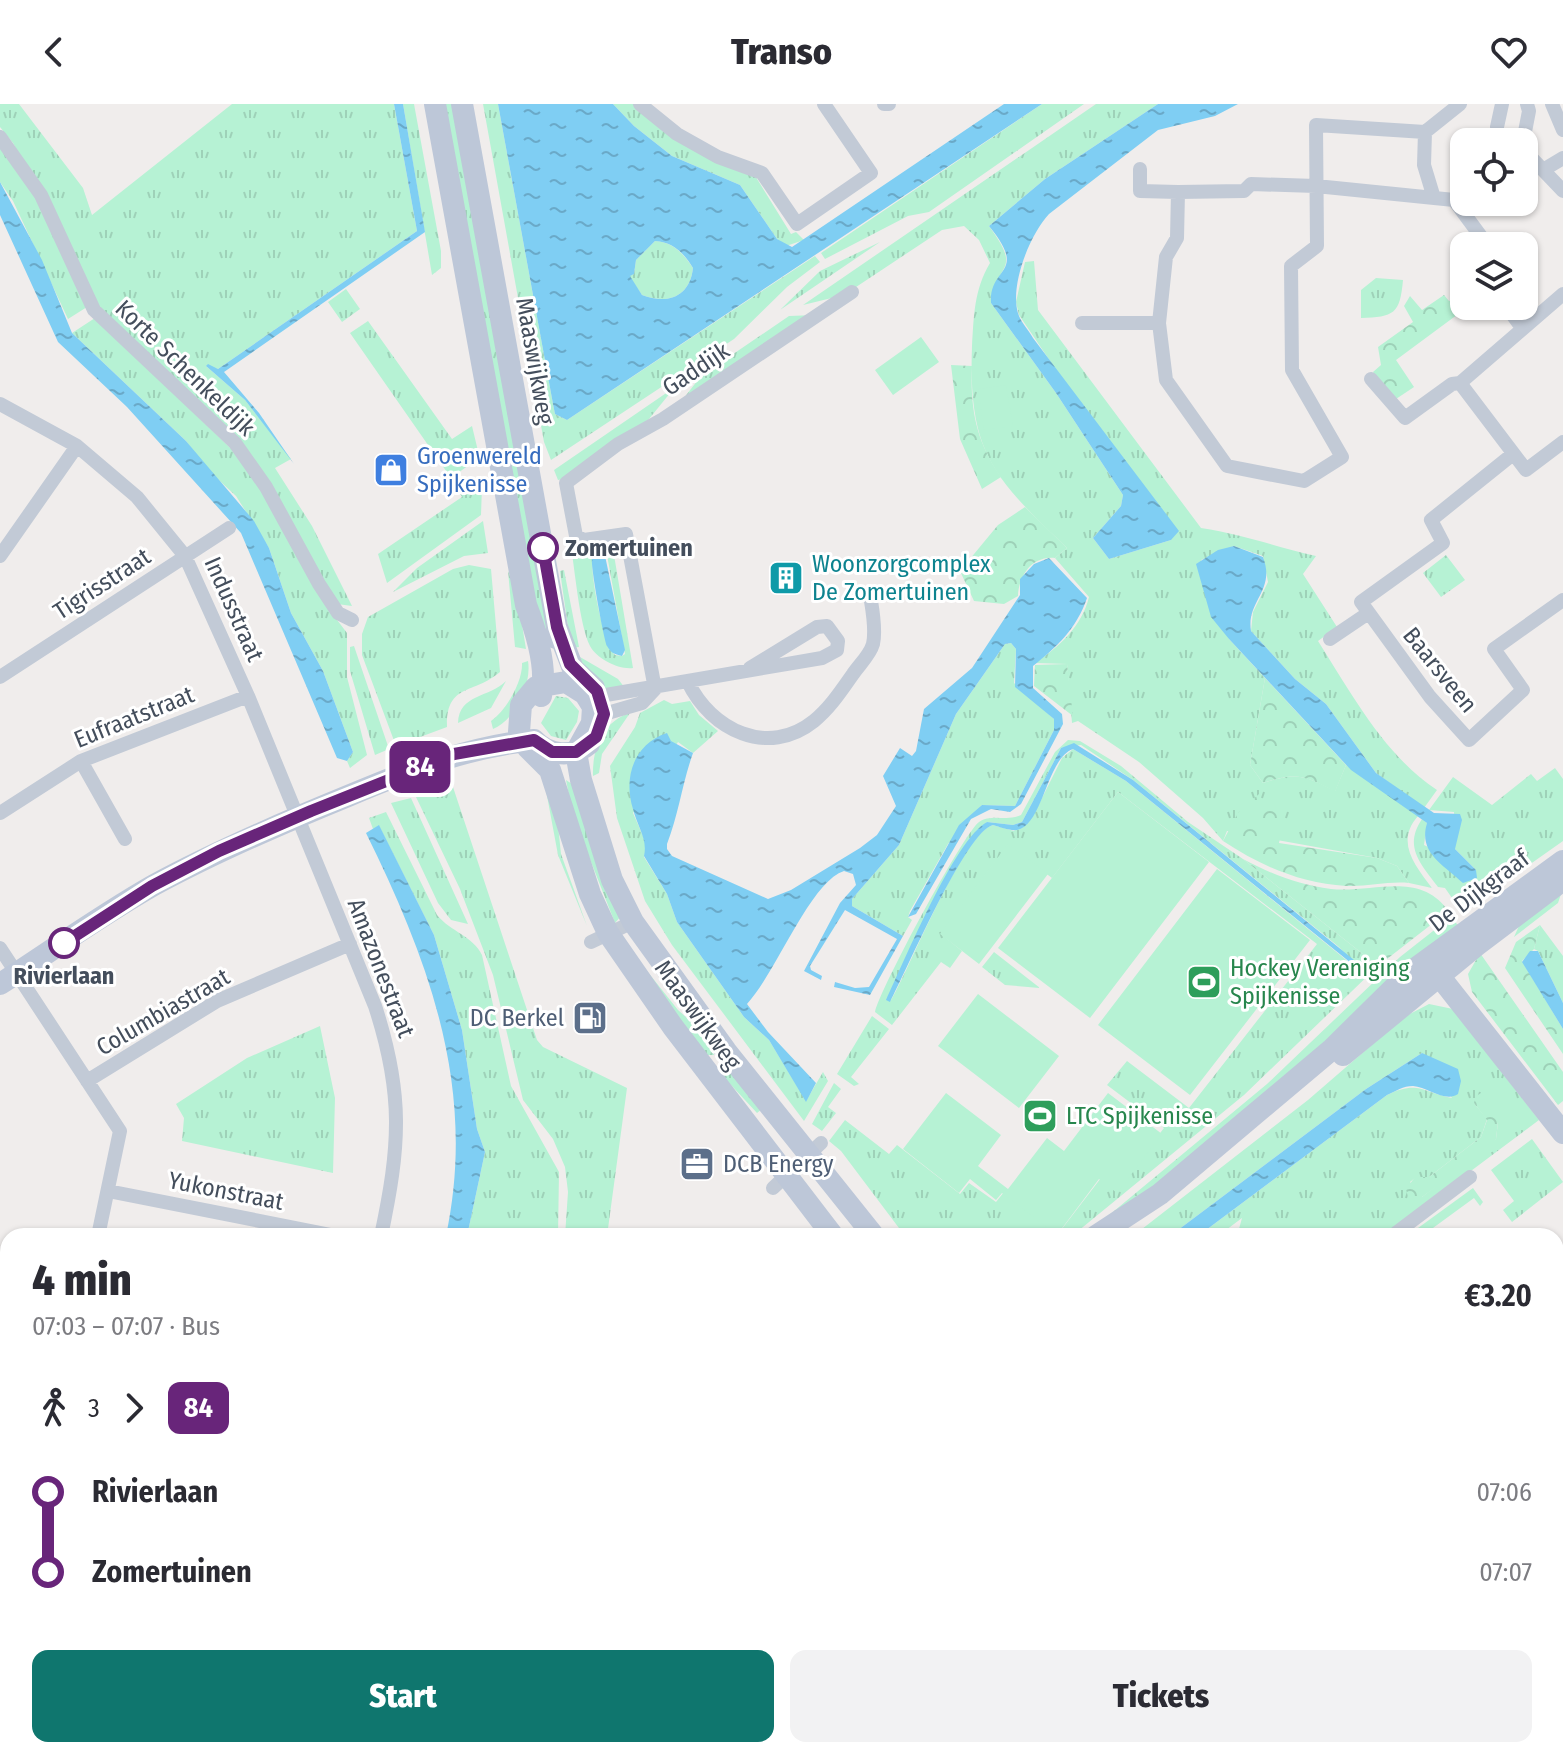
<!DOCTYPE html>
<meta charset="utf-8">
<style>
body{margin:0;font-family:"Fira Sans Condensed",sans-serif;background:#f2f2f3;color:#2b2b33;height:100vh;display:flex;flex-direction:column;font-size:30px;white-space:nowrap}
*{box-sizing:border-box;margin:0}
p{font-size:26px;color:#7c7c81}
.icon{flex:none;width:44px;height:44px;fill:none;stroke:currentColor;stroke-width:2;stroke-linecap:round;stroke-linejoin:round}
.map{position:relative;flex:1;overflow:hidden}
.sheet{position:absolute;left:0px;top:1124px;width:1564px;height:530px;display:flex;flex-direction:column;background:#fff;border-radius:24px 24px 0 0;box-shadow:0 2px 6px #0004}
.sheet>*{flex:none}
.badge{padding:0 16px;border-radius:12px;font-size:28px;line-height:52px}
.tools{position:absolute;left:1450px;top:24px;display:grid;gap:16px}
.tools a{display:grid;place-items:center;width:88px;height:88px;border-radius:16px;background:#fff;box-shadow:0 2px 6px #0004;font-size:40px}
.map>.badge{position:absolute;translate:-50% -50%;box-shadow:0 0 0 4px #fff}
.legs{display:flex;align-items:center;gap:12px;height:88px;padding:0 32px;font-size:26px}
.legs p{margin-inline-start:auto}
.headline{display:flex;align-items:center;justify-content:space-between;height:136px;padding:0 32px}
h1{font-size:44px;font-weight:800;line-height:60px}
.action{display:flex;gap:16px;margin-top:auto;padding:16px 32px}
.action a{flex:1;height:92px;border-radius:16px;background:#0f766e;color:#fff;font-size:32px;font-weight:800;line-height:92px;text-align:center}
.action a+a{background:#f2f2f3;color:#2b2b33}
ul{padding:0 32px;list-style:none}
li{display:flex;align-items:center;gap:28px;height:80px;font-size:30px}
li i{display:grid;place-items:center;width:12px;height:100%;margin:0 10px;background:currentColor}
li i::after{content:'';width:20px;height:20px;margin:-10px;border:6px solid;border-radius:50%;background:#fff}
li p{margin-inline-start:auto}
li:first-child i{background:linear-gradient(#0000 50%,currentColor 0)}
li:last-child i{background:linear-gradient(currentColor 50%,#0000 0)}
header{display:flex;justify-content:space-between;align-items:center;height:104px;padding:0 32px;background:#fff;font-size:36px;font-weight:800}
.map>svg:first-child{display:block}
.grass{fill:url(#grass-tufts);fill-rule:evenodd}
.forest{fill:url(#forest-crowns)}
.pitch{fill:#b6f2d4}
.water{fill:url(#water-ripples);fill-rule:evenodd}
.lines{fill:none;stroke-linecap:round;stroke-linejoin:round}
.street{stroke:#c2cad6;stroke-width:14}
.secondary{stroke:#bdc7d8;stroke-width:22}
.line-1-casing{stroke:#fff;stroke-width:18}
.line-1{stroke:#68257a;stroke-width:12}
.stop-1-dot{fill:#fff;stroke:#68257a;stroke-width:4}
.labels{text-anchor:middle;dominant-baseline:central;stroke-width:6;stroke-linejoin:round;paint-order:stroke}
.street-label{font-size:24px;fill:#444e5c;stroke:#fff}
.shop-label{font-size:24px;fill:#366cbe;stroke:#fff;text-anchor:start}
.stop-label{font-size:24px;font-weight:bold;fill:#444e5c;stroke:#fff;text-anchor:start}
.culture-label{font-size:24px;fill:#0d838f;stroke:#fff;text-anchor:start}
.leisure-label{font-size:24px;fill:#27864d;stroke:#fff;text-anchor:start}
.service-label{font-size:24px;fill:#4e5e75;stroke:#fff;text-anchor:end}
</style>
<header><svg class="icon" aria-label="back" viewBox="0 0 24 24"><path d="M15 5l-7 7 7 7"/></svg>Transo<svg class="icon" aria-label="heart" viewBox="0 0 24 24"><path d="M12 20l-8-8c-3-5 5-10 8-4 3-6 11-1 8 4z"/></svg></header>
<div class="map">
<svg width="1563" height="1653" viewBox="0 0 1563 1653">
<defs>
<pattern id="grass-tufts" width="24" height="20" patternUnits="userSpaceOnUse" patternTransform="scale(2)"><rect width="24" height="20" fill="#b6f2d4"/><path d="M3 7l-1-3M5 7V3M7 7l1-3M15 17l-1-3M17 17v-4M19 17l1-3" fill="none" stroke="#9ed1b8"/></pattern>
<pattern id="forest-crowns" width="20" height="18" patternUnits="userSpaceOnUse" patternTransform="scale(2)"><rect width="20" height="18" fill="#b6f2d4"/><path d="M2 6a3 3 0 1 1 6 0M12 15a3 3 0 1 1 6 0" fill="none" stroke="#9ed1b8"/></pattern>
<pattern id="water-ripples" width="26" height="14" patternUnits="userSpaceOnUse" patternTransform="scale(2)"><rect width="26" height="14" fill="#7fcef3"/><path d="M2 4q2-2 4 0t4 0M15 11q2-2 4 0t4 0" fill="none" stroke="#6aa9c8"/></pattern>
</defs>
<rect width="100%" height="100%" fill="#f0edec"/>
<path class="grass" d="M0,0H19L83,84L92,111L232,0H394L417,127L218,265L206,262L245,296L291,355L275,364L312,422L352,502L337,500L267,375L98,204L13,39L0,23Z
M403,0H414L441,147V164L432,171Z
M443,0H455L553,540L541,542Z
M483,0H498L553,300L555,310L567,316L815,152L820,158L787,183L734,235L551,356L544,338Z
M613,0H634L754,70L791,130L796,128L804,136L786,142L777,135L740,81L672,52L634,22Z
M1042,0H1084L929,108L908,112L825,155L821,149Z
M1096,0H1158L1045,75L989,122C1023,169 997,156 991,199L1056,289L1123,391L1121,402L1093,434L1109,455L1171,436L1019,211L1016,198L1025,158L1034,157L1038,206L1201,424C1242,430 1276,443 1316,452L1303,470L1337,523L1318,537C1351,589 1385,652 1437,686L1424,704L1376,669L1326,600L1295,575L1251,527L1253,508L1268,478L1263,452L1234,442L1201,456L1229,535L1265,574L1250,661L1263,679C1297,668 1304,671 1335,687L1346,661L1418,712C1395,738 1415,761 1432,784L1409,779L1397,762L1377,754L1227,727L1223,737L1203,714L1139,658L1078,617L1072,619L1067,560L1035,559C1059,543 1082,522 1089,493L1055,454L1067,444C993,373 968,349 972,242C974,211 974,186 990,159L979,136L964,122L942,126L844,191L803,201Z
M0,39L32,84L87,203L68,215L13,97L0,78Z
M655,137C673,138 683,149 693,164C690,193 667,201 642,191L629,172L634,170L636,156Z
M880,138L780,206L820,167Z
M1376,174L1403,176C1400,210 1394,213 1361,214V186Z
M346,185L360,205L342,218L328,198Z
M815,211L673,308L701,272L789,212Z
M95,214L246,359L325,500L347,529V573L367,651L350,664L347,657L353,648L323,567L291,509L269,444L236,392L208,366L186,337L72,229Z
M368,217L452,335L472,322L478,347L476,356L451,374L350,229Z
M675,283L649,315L567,374L558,376L554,366Z
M468,376H476L482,382L481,411L387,479L378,450L462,393L457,384Z
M483,417L488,449L464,452L393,488L417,464Z
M570,437L577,442L621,440L622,443L613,445L633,564C619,566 597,555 590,542C579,520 575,464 570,437ZM594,450L607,451L625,550L622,552L615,551C604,542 587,461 594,450Z
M1446,451L1465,476L1441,493L1423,469Z
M469,461L491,465L500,568C473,591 446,579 447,623L396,642L362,551V530L368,513L453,465Z
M564,466L579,543L571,544L560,467Z
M508,467L517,490L526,545L515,543Z
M1011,539L1016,545L1014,579L1054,615V626L1015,702L982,701L948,740L910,807L908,813L912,816L903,832L852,802V795L899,741L956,610L1005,540Z
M354,542L389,645L375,651L350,567V543Z
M580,553L618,575L625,584C600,590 587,575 580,553Z
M528,557C532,580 515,616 493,625L491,617C506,607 523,577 522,559Z
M506,577L491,604L458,619C459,590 489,594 506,577Z
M556,592L568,594L579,607L577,618L566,636L551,632L541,619Z
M664,596L672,600L690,597L699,611L718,627L693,649L678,638L633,709L647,741L644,753L667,790L677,818L744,913L769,936L806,997L823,968L828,977L804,1017L672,841L645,797L617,714L610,662L635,623L640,609Z
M630,609L602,650L599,669L593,672C592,645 603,617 630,609Z
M1068,636L1080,637L1121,662L1188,718L1243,755L1378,862L1244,991L1072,1132H905L841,1047L829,1037L845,1016L889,1050L897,1041L960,1090L969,1079L996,1098L1004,1088L1058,1130L1104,1070L1120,1081L1164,1024L1107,981L1127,957L1189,1004L1317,840L1118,688L1052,774L1008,741L941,830L962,847L950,864L941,858L892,921L875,908C880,885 963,730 979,718C992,709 1007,718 1021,711L1055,648ZM1081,641L1133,676L1339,843L1361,868L1126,677L1073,645L1062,654L1035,708L1014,727L993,721C963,728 909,867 890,898C916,836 940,767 987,718L1013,721L1022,718L1061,644Z
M1555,664L1563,675V737L1479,796L1459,804L1445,784L1438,783C1421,760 1403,743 1422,715L1427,719L1424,741L1476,766L1455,745L1454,708L1429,706L1453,673L1492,701L1531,670L1537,677Z
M450,674L537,936L543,943L627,984L607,1132H565L568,1088L565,1063L553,1035L523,996L493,871L460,785L416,693Z
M566,676L572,680L621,812L615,819L573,712Z
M545,681L556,702L561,750L587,822L558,751Z
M411,694L468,820L451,816L438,799L391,699Z
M386,708L437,811C451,828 473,832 482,851L511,982L559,1068L558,1132H467L485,1048L477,1025L462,926L434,831L379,722L373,725L369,714Z
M1540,821L1563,852V899L1538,847L1534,845Z
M631,847L678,906L706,931L714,951H706Z
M994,848L1040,884L1005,881L982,863Z
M1429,900L1453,905L1539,1016L1384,1132H1237L1242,1114L1218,1132H1198L1387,991C1418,976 1422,988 1452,994L1422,949L1366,985L1170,1132H1133L1308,996L1404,913ZM1474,999L1498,1018L1496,1035L1422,1093L1410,1078L1415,1074L1429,1073L1481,1033L1487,1015Z
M872,912L889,925L851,973L859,980L854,982L837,970Z
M320,922L335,994L333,1069L182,1037L184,1014L176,1000L247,954Z
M723,959L762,1005L757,1009L719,968Z
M834,979L841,985L828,1003L836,1009L822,1027L812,1020Z
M1532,1035L1563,1078L1512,1118L1503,1106L1514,1097L1491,1066Z
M1473,1084L1483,1098L1480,1102L1474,1094L1422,1132H1407Z
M0,1346L8,1347V1398L0,1396Z"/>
<path class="forest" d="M1444,191L1449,197L1464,191V202H1469L1396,256L1414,283L1393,297L1373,268L1381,261L1378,243L1413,218L1404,202L1410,192L1422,206Z
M951,261L972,262C970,305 976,337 1001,373L982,385L960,335Z
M1025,403L1067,444L1055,454C1031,452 1019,472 1018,492L1004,500L974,497L960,467L998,421Z
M1067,560L1073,612L1034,582L1035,561Z
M1265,574L1346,661L1335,688C1304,671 1297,668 1263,679L1250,661Z
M1259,690L1264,702H1287L1279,739L1377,754L1397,762L1409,779C1388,777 1367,783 1346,782C1300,779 1261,762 1223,737L1238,709Z
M1243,755C1271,770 1299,781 1331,785C1373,789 1418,767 1447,805L1446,809L1378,862Z
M1563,784L1558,799L1514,833L1523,813Z
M1447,816H1453L1460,823L1143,1099L1096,1122L1267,980L1400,853Z
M1540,821L1534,845L1522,857L1563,925V950L1505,864L1516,838Z
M1480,849L1563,968V997L1558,1001L1472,888L1468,870Z
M1490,984L1510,1016L1498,1018L1496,1035L1490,1044L1422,1093H1408L1406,1085L1415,1073H1429L1481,1033L1487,1016L1474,999L1476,992Z"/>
<path class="pitch" d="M921,233L939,258L893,291L875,266Z
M1006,281L1013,322L984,326L978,285Z
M1118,688L1209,758L1090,914L998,844Z
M1008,740L1048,770L979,860L940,830Z
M1217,765L1310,836L1190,991L1098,921Z
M978,890L1059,952L1019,1004L938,942Z
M946,989L1001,1031L978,1062L1008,1085L1047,1034L1064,1047L1108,989L1162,1030L1117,1089L1099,1075L1057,1131L1002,1089L996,1096L970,1075L959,1089L903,1045Z"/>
<path class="water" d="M394,0H403L425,128L224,268L259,309L294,360L245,296L206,262L208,260L218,265L417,127Z
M498,0H613L634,22L672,52L740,81L777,135L792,143L1004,0H1042L567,316L555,310L553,300ZM655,137C673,138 684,149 693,164C690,193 667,201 642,191L630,172L634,170L636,156Z
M1158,0H1238L1215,12L1158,26L1049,110C1030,130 1008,184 1019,212C1022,219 1029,227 1033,234L1179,427L1171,436L1109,455L1093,434L1121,402L1123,391L1056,289L991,199C989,161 1029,171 989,122L1045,75Z
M0,78L42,156L72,229L186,337L254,417L269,444L291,509L323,567L353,648L347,657L337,654L241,429L127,303L58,238L0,111Z
M1234,442L1263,453C1276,487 1246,497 1251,527L1295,575L1326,600L1376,669L1434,709L1460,710L1462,716L1455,745L1476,766L1477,774L1463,779C1443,760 1418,749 1427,719L1351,666L1229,535L1211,513L1196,460L1218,446Z
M604,447L625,546L622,552C614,550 611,549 607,542C604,536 590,460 592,454Z
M1049,454L1087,494C1077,524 1057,543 1033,562V584L1062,610L1063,620L1021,700L1010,708L991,705L971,715L916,810L908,813L959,721L982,701L1015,702L1054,626V615L1015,583L1016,545L1011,539L1005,540L956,610L899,741L852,795V802L903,832L870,891L834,883L835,878L855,884L869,883L897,835L845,806L810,862L811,866L822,872L821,876L804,867L840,799L856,781L853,770L844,767C810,778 776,869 747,900L768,928L816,979L806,998L769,936L744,913L677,818L667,790L644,752C648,735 637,722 633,705C623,673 634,640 667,629L671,637L693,649C682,680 679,709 667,740V745L672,752L768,795L791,786L860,744L877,731L896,702L883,672L900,644L912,652L916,647L924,605L972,564L1020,491V475L1034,460Z
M1074,639L1133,676L1365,865L1362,868L1126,677L1073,645C1046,655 1044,720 1017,726C1010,727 1000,723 993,721C966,727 906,868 890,898L886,896C904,858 954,736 987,718L1013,721L1022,718L1061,644Z
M379,721L434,831L462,926L477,1025L485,1048L467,1132H446C477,986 430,859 366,729Z
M1530,847H1538L1563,899V925L1522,858Z
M1422,949L1458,965L1461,977L1458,990C1445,999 1428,983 1413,982C1403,982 1396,987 1387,991L1198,1132H1170L1366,985Z"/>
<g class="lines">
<path class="street" d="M640,0L677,30L718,53L762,69L797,120L871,69L824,0
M884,0H889
M1552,0L1563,26
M1497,23L1502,0
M1425,28L1460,0
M0,33L41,91L94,206L235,339L266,383L319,480L338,509L352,516
M1523,38L1529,7L1527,0
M1524,46L1563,87
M1140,65V87L1178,88
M1543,66L1563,54
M1454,96L1488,142
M1506,202L1522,224
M1082,219H1159L1166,153L1177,134L1178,88L1244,87L1251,80L1316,82L1454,96L1464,88
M1159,219L1166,276L1227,362L1304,377L1342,353L1292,266L1291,162L1317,142L1316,21L1425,28L1424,61L1434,94
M1371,275L1405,314L1452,280L1460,279L1563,190
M1460,279L1526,366L1563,338
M0,300L77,342L137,393L185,452L248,592L375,902C404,991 400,1042 381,1132
M1513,350L1431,416L1443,439L1361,498L1430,593L1469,636L1523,586L1494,545L1563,496
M0,452L77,342
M1330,535L1367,510
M0,573L229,424
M688,578C711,626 768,654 814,617C830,604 841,587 853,570C859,561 870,551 873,540C876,527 873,509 871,497
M600,592L822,554L837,546L838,537L827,522L817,523L750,564
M604,610L642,599L655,585L626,430L584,436L576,432L566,379L618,340L663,315L852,188
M81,657L125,735
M0,709L81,657L248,592
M591,838L633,818
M0,844L120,1027L98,1132
M87,977L217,897L350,840
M773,1084L821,1039
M108,1087L336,1132
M1392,1132L1470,1073
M0,1218L8,1220
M1556,1372L1563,1381
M0,1401L8,1402
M1556,1480L1563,1475
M0,1614L8,1576
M1556,1615L1563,1610
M165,1646L200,1653
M891,1646L897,1653
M982,1646L987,1653
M1215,1646L1220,1653
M1345,1646L1350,1653
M1507,1652L1515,1646
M274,1653L275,1646
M398,1653L401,1646
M738,1653L747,1646
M1004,1653L1015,1646
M1366,1653L1375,1646"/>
<path class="secondary" d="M435,0L526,501C536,527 548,565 541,592
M462,0L557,523L556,534
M557,523L573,565L594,584
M1428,863L1433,864L1563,1029
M0,880C51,847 101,811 154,781C217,747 282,719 348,692C410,666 467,643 534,636C549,652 572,654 589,640
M1343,951L1477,841L1563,776
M833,1132L673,923L608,829L590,790L550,666L528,644L519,628L521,601L536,583L566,578L585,590L593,603L592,619L576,648L581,676L612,776L633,818L726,947L874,1132
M1096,1132L1160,1090L1243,1020L1331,946L1408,870L1563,757
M488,1653L492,1646
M515,1653L519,1646"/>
</g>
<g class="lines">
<g class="line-1-casing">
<path id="line-1" d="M64,839L152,782L219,747L311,707L454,650L534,636L552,648H576L596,633L604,610L597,587L570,560L557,523L543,444"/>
</g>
<use href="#line-1" class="line-1"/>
</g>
<defs>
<g id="shop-square" transform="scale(1.8)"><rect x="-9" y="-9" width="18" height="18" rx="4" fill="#3f7fe0" stroke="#fff"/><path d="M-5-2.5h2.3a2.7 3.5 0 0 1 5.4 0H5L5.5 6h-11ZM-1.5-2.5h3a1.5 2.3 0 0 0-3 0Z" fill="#fff"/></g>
<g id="building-square" transform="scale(1.8)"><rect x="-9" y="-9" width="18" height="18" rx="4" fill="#0f9aa8" stroke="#fff"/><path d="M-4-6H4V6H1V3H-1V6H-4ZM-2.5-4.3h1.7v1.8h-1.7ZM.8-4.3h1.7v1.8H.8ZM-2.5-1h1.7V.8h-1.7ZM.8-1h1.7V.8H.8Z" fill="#fff"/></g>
<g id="stadium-square" transform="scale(1.8)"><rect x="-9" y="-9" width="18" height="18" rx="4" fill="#2e9e5b" stroke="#fff"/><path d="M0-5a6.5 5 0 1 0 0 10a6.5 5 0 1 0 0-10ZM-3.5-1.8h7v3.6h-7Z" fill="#fff"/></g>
<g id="fuel-square" transform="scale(1.8)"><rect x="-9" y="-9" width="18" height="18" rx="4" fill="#5c6f8a" stroke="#fff"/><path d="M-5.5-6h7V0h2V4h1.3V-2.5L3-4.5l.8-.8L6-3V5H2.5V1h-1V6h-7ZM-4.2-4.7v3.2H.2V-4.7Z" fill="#fff"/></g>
<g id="office-square" transform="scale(1.8)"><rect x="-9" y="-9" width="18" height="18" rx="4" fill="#5c6f8a" stroke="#fff"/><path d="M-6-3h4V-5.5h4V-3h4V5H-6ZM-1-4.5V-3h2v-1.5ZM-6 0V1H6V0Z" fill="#fff"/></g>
</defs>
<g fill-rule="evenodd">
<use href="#shop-square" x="391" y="366"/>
<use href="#building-square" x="786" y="474"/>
<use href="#stadium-square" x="1204" y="878"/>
<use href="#fuel-square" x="590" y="914"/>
<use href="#stadium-square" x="1040" y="1012"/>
<use href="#office-square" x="697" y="1060"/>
</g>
<g class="stop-1-dot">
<circle cx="543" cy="444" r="14"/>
<circle cx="64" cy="839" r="14"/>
</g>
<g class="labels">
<g class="street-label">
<text transform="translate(535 257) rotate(80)">Maaswijkweg</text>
<text transform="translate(185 264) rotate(44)">Korte Schenkeldijk</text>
<text transform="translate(696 265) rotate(-34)">Gaddijk</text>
<text transform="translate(102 480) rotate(-33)">Tigrisstraat</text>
<text transform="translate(234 505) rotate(66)">Indusstraat</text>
<text transform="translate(1440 566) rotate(51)">Baarsveen</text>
<text transform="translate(134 613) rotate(-22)">Eufraatstraat</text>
<text transform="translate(1479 787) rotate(-37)">De Dijkgraaf</text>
<text transform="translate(381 864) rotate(69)">Amazonestraat</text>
<text transform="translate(163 908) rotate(-30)">Columbiastraat</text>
<text transform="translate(698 911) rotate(54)">Maaswijkweg</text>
<text transform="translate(226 1087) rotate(11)">Yukonstraat</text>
</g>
<g class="shop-label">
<text x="417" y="352">Groenwereld<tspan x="417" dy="28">Spijkenisse</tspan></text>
</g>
<g class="stop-label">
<text x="565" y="444">Zomertuinen</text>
<text x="64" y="872" text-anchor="middle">Rivierlaan</text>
</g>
<g class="culture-label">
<text x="812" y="460">Woonzorgcomplex<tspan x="812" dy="28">De Zomertuinen</tspan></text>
</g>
<g class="leisure-label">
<text x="1230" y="864">Hockey Vereniging<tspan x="1230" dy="28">Spijkenisse</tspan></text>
<text x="1066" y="1012">LTC Spijkenisse</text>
</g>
<g class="service-label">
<text x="564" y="914">DC Berkel</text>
<text x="723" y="1060" text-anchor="start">DCB Energy</text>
</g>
</g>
</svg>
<div class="tools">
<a><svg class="icon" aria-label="locate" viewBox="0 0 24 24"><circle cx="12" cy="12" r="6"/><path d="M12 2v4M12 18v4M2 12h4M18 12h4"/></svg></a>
<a><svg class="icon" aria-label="layers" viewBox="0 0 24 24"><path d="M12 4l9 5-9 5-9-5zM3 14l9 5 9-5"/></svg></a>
</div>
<b class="badge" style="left:420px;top:663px;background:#68257a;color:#fff">84</b>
<section class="sheet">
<div class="headline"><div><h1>4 min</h1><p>07:03 – 07:07 · Bus</p></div><b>€3.20</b></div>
<div class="legs"><svg class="icon" aria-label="walk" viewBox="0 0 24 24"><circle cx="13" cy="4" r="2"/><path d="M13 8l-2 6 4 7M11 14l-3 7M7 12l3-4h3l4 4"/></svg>3<svg class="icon" aria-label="forward" viewBox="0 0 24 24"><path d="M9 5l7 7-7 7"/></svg><b class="badge" style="background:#68257a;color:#fff">84</b></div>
<ul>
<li><i style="color:#68257a"></i><b>Rivierlaan</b><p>07:06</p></li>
<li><i style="color:#68257a"></i><b>Zomertuinen</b><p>07:07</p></li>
</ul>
<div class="action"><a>Start</a><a>Tickets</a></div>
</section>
</div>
